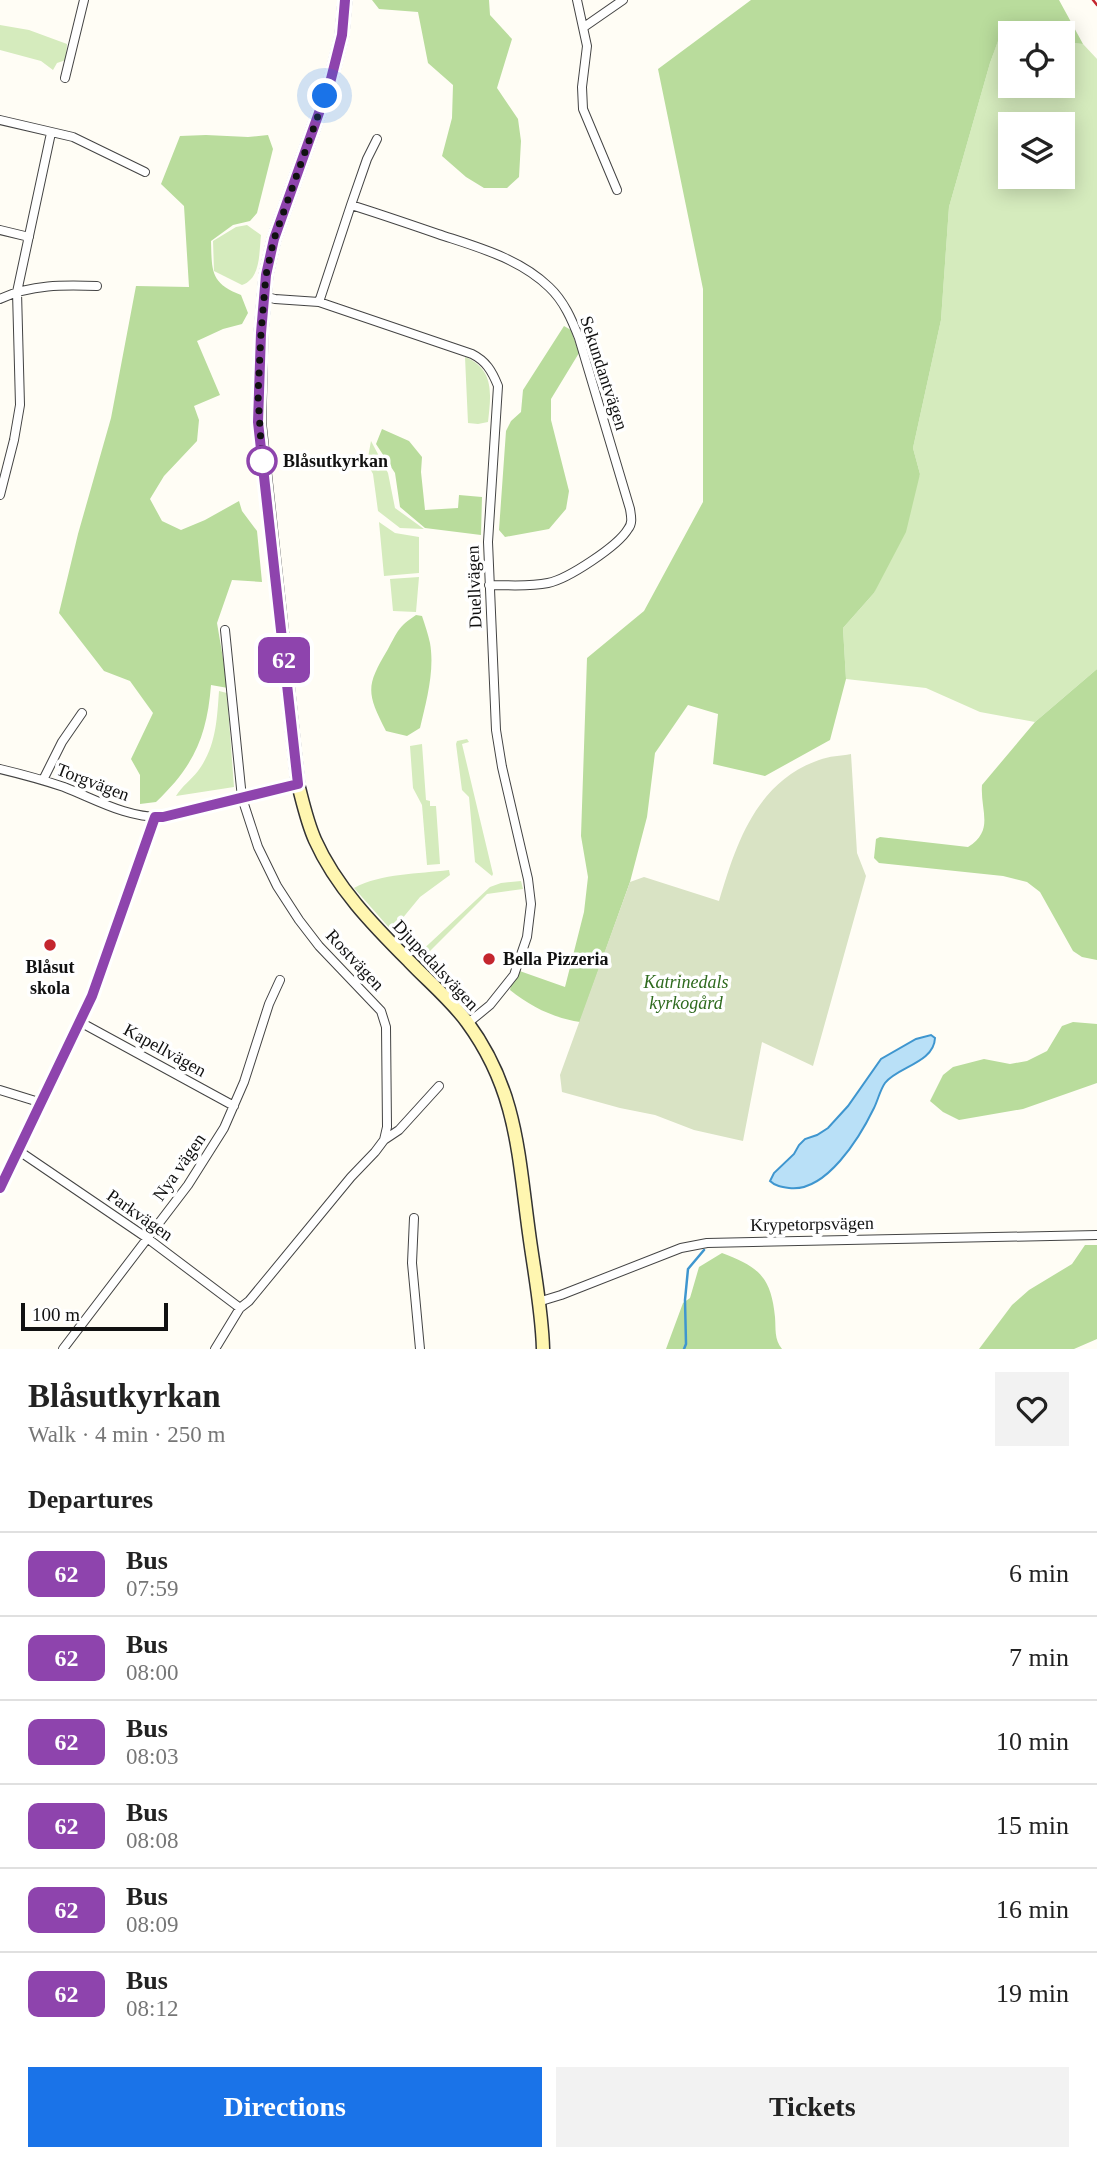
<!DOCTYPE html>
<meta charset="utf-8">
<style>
body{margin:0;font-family:Georgia,serif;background:#f2f2f2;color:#222;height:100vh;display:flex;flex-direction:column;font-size:26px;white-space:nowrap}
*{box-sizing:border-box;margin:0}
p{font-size:23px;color:#767676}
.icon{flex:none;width:38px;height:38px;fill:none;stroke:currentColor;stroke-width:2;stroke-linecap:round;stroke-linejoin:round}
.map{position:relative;height:1349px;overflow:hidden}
.side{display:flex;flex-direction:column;background:#fff;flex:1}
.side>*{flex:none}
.badge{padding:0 14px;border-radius:10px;font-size:24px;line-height:46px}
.tools{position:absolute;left:998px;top:21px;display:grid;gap:14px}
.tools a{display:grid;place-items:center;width:77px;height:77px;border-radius:0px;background:#fff;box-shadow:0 4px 18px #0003;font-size:35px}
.scale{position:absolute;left:21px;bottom:18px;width:147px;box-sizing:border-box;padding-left:7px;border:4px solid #111;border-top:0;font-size:19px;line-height:24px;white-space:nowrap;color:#111;-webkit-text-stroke:5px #fff;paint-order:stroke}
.you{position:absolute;width:35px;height:35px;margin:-18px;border:5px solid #fff;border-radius:50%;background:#1a73e8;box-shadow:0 0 0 10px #1a73e833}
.map>.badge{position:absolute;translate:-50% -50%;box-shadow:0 0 0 4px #fff}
h2{padding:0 28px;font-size:26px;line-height:63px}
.round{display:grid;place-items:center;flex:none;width:74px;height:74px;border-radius:0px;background:#f2f2f2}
.summary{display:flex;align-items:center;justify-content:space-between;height:119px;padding:0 28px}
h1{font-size:33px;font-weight:700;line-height:52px}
.primary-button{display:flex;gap:14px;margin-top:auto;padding:14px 28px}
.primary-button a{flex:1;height:80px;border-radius:0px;background:#1a73e8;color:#fff;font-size:28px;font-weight:700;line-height:80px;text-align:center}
.primary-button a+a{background:#f2f2f2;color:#222}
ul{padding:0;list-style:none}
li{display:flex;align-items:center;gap:21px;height:84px;padding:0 28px;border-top:2px solid #e0e0e0}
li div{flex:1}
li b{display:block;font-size:26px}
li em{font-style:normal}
li .badge{min-width:77px;font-weight:700;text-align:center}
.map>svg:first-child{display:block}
.green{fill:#d5ebbd;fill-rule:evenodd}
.forest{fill:#b9dc9c}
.cemetery{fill:#d9e3c4}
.water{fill:#b9e0f7;stroke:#3f96cf;stroke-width:2}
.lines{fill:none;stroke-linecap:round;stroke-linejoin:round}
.stream{stroke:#3f96cf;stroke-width:2.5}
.street-casing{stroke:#444;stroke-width:10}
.secondary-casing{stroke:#333;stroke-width:15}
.street{stroke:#fff;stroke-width:8}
.secondary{stroke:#fff6b0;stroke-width:12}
.rail{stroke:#c4262e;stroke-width:2.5}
.line-casing{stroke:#fff;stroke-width:16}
.line{stroke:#8e44ad;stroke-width:10}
.walk{stroke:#111;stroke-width:7;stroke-dasharray:0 12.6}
.stop-dot{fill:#fff;stroke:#8e44ad;stroke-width:3.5}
.poi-dot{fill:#c4262e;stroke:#fff;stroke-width:2.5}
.labels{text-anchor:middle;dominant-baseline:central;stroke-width:7;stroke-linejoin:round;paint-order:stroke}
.street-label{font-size:18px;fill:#111;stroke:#fff}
.stop-label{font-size:18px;font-weight:bold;fill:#111;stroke:#fff;text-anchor:start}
.poi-label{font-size:18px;font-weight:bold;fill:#111;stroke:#fff;text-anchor:start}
.park-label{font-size:18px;font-style:italic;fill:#2f6b1f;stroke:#fff}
</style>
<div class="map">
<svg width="1097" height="1349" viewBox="0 0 1097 1349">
<rect width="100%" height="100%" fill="#fffdf5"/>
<path class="green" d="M1005,21L1030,33H1010V86H1062V42L1083,44L1097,59V669L1035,722L980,712L926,688L846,679L843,628L874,593L920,474L913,448L941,320L949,207L990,63ZM1010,124H1062V177H1010Z
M0,25L29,30L67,44L66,60L57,63L53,70L41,61L0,50Z
M247,225L261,235C259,252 261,279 242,285L214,271L213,241L236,227Z
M465,357C495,369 491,395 488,422L478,424L468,423Z
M371,441L388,473L395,508L424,529L400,528L378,511L373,474L367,463Z
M379,522L395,533L419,537V573L384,576Z
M419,577L416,612L393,611L390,579Z
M219,691L227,693L234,787L176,796C182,786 191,780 198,771C216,747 217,720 219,691Z
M467,739L469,742L462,744L493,874L492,876L475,862L469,797L462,790L456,744L457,741Z
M422,744L426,800L430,801V806H436L440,864L427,865L422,805L413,788L410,746Z
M449,870L450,875L420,897L392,931L354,888C382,873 418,874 449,870Z
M521,881L523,889L487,894L420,961L416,956L490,887L501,883Z"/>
<path class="forest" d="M372,0H489L490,15L512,39L497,88L518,119L521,141L519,177L507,188H484L466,177L442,156L452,118L453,85L428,63L418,12L379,9Z
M751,0H1059L1083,44L1062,42V33H1030L1005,22L990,63L949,207L941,320L913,448L920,474L906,532L874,593L843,628L846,679L830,740L765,776L713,764L718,714L688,705L655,753L647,817L630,882L580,1022C554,1018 531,1007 510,990L514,969L565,987L584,912L588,877L581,836L587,658L644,611L703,502V289L658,69Z
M206,135L248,137L268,135L273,149L257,213L250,221L233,225L211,241C212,271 210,283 241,295L248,313L242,324L223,329L197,341L220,395L194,406L199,420L197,441L164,476L150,499L162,521L181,530L205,520L239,501L242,511L257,531L262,582L232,580L217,623L228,688L211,685C207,736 194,766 156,802L140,804V775L131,759L153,713L130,681L104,671L59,613L78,534L111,418L136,286L189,287L184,206L161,184L180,136Z
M564,326L571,330L579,353L551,399V420L569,491L566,509L549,529L505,537L499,530L506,431L511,421L521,412L523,390Z
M382,429L409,441L422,457L421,472L425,510L458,508L459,495L482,497L481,535L425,528L400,507L395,473L376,444Z
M416,615L422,616C425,625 428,634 430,643C435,671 426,702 420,728L407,736L386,731C366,692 366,686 388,649C398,631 398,627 416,615Z
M1097,669V960L1082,957L1073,951L1040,892L1027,882L1003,876L879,863L874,858L876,839L880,837L968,847C995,830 980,811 982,785L1035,722Z
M1073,1022L1097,1024V1083L1023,1109L959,1120L943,1112L930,1101L943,1075L953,1067L984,1059L1010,1064L1027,1061L1047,1051L1062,1026Z
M1085,1245H1097V1339L1074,1349H979L1012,1305L1029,1290L1072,1264Z
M722,1253C759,1267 771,1277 775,1317C776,1329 774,1339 782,1349H666L683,1303L690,1298L699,1267Z"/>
<path class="cemetery" d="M851,754L857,853L866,876L813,1066L762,1042L743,1141L694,1130L655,1115L620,1108L562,1092L560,1075L630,882L644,877L719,901C736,844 756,782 819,760C829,756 841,756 851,754Z"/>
<path class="water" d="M931,1035L935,1038C934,1063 897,1067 885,1083C880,1090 878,1100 874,1108C860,1137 826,1193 789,1188C782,1187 775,1186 770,1181L774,1173L794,1154L799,1145L805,1139L817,1135L828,1128L848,1106L881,1059L916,1039Z"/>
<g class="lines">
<path class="stream" d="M684,1349L686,1344L685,1300L688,1269L704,1250"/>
<g class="street-casing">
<path id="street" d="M577,0L587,46L582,87L583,109L617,190
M584,27L623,0
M65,78L84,0
M0,120L73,137L145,172
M351,205C380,214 409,224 438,234C477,247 519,258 549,287C564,301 572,320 579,338L630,509C631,516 633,523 628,529C618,546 568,579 548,583C529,587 508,585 489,585
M0,230L29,237
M263,296L275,299L319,302L472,354C486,361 492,371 498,386L488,542L496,730L502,767L528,879L531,904L527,937L514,975L490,1005L468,1023
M0,299C31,284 64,285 97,286
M319,302L351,205L367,159L377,139
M0,495L14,440L20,405L17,292L51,133
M0,769C21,774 43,780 64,787C97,800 127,818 163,817L298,784
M43,780L62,742L82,713
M80,1022L234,1106
M0,1090L42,1103
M384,1140L399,1130L439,1086
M19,1151L147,1238L240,1308
M0,1188L92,996L155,817
M414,1218L412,1263L420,1349
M538,1302L561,1295L681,1248L707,1243L1097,1235
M63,1349L188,1185L224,1128L244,1082L269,1004L280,980
M215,1349L240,1308L249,1301L351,1177L375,1152L384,1140L387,1127L386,1027L381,1011L319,946L299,920L277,886L258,847L242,798L225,630"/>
</g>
<g class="secondary-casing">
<path id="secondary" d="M345,0L342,35L331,79L274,239L266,275L261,333L259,422L298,784C303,803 307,822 315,840C336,887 373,925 409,961C428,981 451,1000 467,1022C517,1090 518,1153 529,1233C534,1271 542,1310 543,1349"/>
</g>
<use href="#street" class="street"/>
<use href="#secondary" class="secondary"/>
<path class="rail" d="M1093,0L1097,5"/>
</g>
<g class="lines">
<g class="line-casing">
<path id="line" d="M0,1188L92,996L155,817H163L298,784L258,422L261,333L266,275L274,239L331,79L342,35L345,0"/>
</g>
<use href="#line" class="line"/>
<path class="walk" d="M262,461L258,395L261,333L266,275L274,239L325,96"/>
</g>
<circle class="stop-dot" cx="262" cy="461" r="14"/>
<g class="poi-dot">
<circle cx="50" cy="945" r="7"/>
<circle cx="489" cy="959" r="7"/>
</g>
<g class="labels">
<g class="street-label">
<text transform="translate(604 373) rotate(72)">Sekundantvägen</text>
<text transform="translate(474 587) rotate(-92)">Duellvägen</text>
<text transform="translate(93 782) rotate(21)">Torgvägen</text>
<text transform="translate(355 960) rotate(47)">Rostvägen</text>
<text transform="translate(436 965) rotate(47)">Djupedalsvägen</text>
<text transform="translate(165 1050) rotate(29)">Kapellvägen</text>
<text transform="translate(179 1167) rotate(-55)">Nya vägen</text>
<text transform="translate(140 1215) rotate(35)">Parkvägen</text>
<text transform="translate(812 1224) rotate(-1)">Krypetorpsvägen</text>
</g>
<g class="stop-label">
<text x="283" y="461">Blåsutkyrkan</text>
</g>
<g class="poi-label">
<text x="503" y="959">Bella Pizzeria</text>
<text x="50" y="967" text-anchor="middle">Blåsut<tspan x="50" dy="21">skola</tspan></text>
</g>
<g class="park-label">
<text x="686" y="982">Katrinedals<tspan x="686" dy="21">kyrkogård</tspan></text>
</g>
</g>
</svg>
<div class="tools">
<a><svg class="icon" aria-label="locate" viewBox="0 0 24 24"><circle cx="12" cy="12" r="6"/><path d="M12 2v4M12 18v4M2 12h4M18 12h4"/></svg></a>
<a><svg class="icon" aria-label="layers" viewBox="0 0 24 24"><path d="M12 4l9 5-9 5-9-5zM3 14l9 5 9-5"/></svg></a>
</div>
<div class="scale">100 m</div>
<div class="you" style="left:325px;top:96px"></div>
<b class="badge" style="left:284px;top:660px;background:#8e44ad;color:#fff">62</b>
</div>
<section class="side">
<div class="summary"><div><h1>Blåsutkyrkan</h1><p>Walk · 4 min · 250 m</p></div><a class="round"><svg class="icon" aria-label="heart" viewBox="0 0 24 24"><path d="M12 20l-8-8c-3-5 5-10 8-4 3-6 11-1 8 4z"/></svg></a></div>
<h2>Departures</h2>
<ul>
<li><span class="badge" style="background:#8e44ad;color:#fff">62</span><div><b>Bus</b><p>07:59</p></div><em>6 min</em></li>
<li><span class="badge" style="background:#8e44ad;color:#fff">62</span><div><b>Bus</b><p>08:00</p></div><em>7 min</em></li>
<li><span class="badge" style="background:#8e44ad;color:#fff">62</span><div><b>Bus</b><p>08:03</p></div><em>10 min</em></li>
<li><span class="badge" style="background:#8e44ad;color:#fff">62</span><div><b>Bus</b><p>08:08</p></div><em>15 min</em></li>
<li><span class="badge" style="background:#8e44ad;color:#fff">62</span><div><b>Bus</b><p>08:09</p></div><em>16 min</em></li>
<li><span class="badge" style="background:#8e44ad;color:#fff">62</span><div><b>Bus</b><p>08:12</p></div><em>19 min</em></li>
</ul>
<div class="primary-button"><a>Directions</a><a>Tickets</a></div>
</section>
